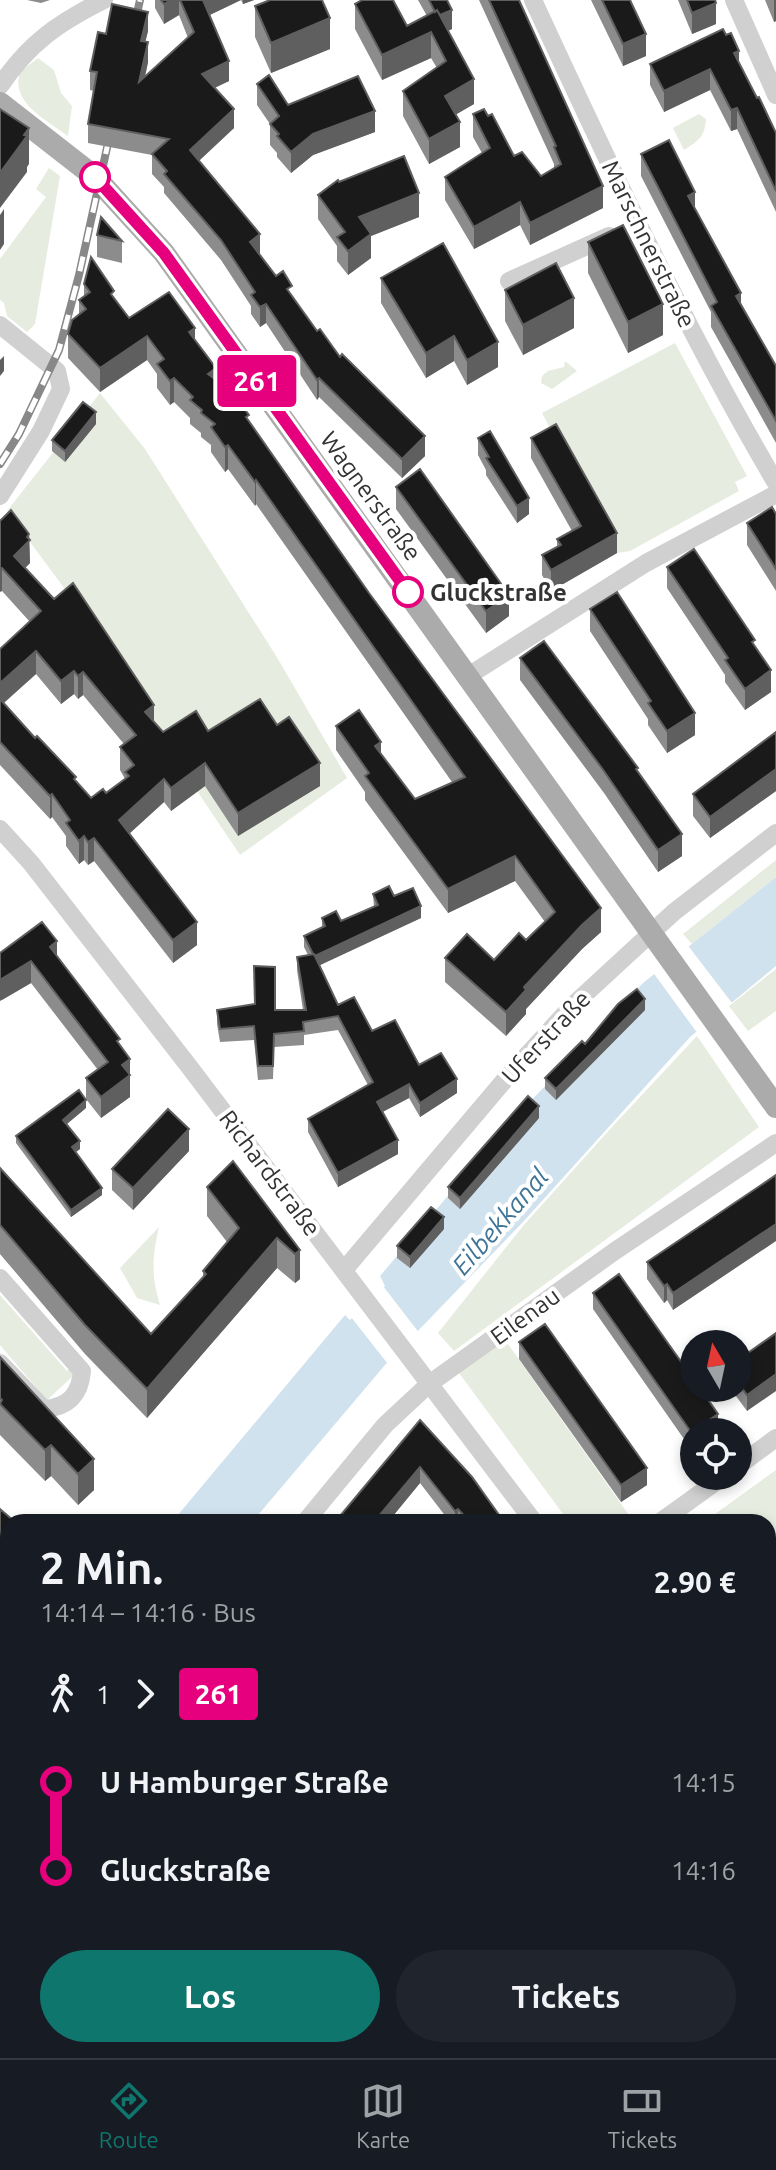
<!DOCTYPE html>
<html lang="de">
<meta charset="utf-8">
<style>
body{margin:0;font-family:Ubuntu,sans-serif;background:#20242c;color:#f1f3f6;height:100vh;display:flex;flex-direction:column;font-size:30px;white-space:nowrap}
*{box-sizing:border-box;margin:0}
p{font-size:26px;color:#9ea1a6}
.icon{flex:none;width:44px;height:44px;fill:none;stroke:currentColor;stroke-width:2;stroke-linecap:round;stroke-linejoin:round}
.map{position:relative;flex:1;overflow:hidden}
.details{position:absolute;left:0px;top:1514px;width:776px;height:544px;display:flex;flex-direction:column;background:#171b24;border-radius:24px 24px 0 0;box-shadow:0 4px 12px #0003}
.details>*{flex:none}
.badge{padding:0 16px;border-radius:6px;font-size:28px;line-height:52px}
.needle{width:52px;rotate:351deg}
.tools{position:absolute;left:680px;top:1330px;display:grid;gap:16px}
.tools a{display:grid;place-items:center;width:72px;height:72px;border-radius:50%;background:#171b24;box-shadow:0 4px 12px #0003;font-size:40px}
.map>.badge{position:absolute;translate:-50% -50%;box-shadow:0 0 0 4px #fff}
.legs{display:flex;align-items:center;gap:12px;height:88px;padding:0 40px;font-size:26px}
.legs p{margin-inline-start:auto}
.summary{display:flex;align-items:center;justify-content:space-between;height:136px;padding:0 40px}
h1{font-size:44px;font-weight:600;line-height:60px}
.button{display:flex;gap:16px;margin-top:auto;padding:16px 40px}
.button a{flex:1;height:92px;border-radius:48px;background:#0f766e;color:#fff;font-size:32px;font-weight:600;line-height:92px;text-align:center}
.button a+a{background:#20242c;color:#f1f3f6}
ul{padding:0 40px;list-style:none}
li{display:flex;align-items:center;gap:28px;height:88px;font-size:30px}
li i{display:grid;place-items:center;width:12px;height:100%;margin:0 10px;background:currentColor}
li i::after{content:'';width:20px;height:20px;margin:-10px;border:6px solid;border-radius:50%;background:#171b24}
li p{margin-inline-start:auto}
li:first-child i{background:linear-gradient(#0000 50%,currentColor 0)}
li:last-child i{background:linear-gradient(currentColor 50%,#0000 0)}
.tab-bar{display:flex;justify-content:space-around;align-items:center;height:112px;border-top:2px solid #363941;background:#171b24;font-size:22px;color:#9ea1a6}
.tab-bar a{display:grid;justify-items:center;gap:4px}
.tab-bar .on{color:#0f766e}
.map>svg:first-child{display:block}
.green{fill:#e6ecdf}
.water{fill:#cfe2ee}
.pier{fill:#fff}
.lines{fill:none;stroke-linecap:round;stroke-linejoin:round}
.minor{stroke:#d0d0d0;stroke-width:18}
.major{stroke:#ababab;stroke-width:22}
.rail-casing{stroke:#888;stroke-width:8}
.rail{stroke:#fff;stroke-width:5;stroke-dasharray:15;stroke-linecap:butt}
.wall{fill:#8c8c8c;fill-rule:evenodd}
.shaded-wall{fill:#5f5f5f}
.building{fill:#1a1a1a;stroke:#5f5f5f;stroke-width:2}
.line-1-casing{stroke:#fff;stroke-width:18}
.line-1{stroke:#e6007e;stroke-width:12}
.stop-1-dot{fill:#fff;stroke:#e6007e;stroke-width:4}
.labels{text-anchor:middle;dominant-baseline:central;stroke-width:8;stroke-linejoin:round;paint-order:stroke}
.street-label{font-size:24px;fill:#333;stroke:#fff}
.stop-label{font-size:24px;font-weight:bold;fill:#333;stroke:#fff;text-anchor:start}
.water-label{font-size:26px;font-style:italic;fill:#3f7597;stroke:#fff}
</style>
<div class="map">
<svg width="776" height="2058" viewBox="0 0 776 2058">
<rect width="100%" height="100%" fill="#fff"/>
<path class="green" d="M38,58L54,70L61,93L72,106L68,136C47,120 10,103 20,72Z
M699,114L706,119C705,137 698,141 684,150L673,128Z
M49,168L60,176L35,324L27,332L7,316L4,303L0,300V259L46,197L36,189Z
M675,343L747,476L735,482L739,491L630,551L617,553L542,413Z
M565,361L577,371L552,389L541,383L542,376L548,371L564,367Z
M100,393L145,449L278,659L347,778L240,855L161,737L76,604L7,511Z
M776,860V877L692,944L683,934Z
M776,969V1011L748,1031L729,1006Z
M697,1036L759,1127L454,1351L438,1333L523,1226L612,1127Z
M159,1227C152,1258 151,1274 160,1305L137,1298L120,1268Z
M0,1295L67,1371L71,1367L76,1373L43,1404L37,1398L40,1392L0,1345Z
M503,1337L631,1518L627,1522H569L456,1369Z
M776,1470V1562L768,1567V1522H704Z
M8,1590V1641L0,1651V1599Z"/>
<path class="water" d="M776,877V966L690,1037L523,1222L385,1365L252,1522H172L345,1315L350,1320L385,1286L380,1276L507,1126L643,983Z
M8,1718V1810L0,1820V1728Z"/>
<path class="pier" d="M686,943L732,1003L698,1034L652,971Z
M383,1286L420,1334L388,1364L351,1317Z"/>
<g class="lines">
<path class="minor" d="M533,0C609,164 684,327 776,483
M734,0L776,95
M0,86C29,43 58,23 104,0
M509,281L609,236
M0,325L57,371L61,389L41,431L0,496
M468,676L646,563L776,494
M0,829L31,863L191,1069L534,1522
M344,1270L508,1076L572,1006L674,912L776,833
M0,1278L82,1371C80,1395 68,1407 44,1409L0,1363
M738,1466L776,1438
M305,1522L385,1425L429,1384L615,1251L776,1143
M660,1522L724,1476
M768,1824L776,1834
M0,1886L8,1877
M157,2058L164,2050
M497,2058L504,2050"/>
<path class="major" d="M0,103L95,177L164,253L776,1107"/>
<g class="rail-casing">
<path id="rail" d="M133,31L140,0
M0,464L19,434L59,350L79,275L112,125"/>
</g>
<use href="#rail" class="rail"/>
</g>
<path class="wall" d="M27,0H50L41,3Z
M155,0H254L243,4L241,0L210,15L229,81L214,88L234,128L199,161L260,253L259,254L292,296L317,331L425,456L402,478L319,397L317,400L266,323L260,327L251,314V306L221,260L164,193V187L152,174V155L88,143V124L94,91L90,90V71L106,34L148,31L145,42L148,62L145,78L188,38L179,15L164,24L155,8Z
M418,0H447L452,29L448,31L474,104L456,114L460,147L429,164L403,116V91L437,68L431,58L382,80L355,29V4L407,26L427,16Z
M479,0H519L603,208L530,245L520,225L474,249L445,200V177L482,153L473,137V114L514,156L541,176L554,169V164Z
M591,0H630L646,56L623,66Z
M678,0H715L716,24L692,34Z
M765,0H776V21L774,22Z
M255,6L330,49L271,73L255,37Z
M739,63L776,133V212L737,129L731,131L710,90L664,112L650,85V64Z
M257,84L288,105L375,132L313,155L291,173L277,157V153L270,145V124L257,105Z
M641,154L695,208L741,305L776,366V443L711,327V312L641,176Z
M339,182L419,217L371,236V258L348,275L337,261V246L318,219V195Z
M97,235L122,241V263L97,257Z
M588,242L663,335L628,353L588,273Z
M381,278L498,367L467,385L454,361L426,378L381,303Z
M84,284L114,298L129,318L195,340L216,380L239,402L249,422L601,932L582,949L526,1009V1014L506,1036L445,982V958L494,960L526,940L545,922L515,881L448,913L365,800V792L336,750V726L381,754L415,799L452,782L256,504L255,506L228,469L225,472L211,452V445L201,437V433L190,424V418L174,402L170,405L157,388V374L147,360L100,392L68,358V334L79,314V300L84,296Z
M505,290L574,328L523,355L505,321Z
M96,424L65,462L52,451V440Z
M478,438L529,514L517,523L486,475V470L478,455Z
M531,438L617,553L551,591L542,575V555L557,547V539L572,531L531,458Z
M396,487L509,616L486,633L396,509Z
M776,514V591L747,545V523Z
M0,521L29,534L30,563L25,568L163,732L208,731L277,725L320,786L238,836L205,786L171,811L164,802L129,834L197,945L173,963L94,861L88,865L84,860L79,864L66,846V836L52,817L50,819L0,765V649L30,622L2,591ZM36,674L61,704L74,694L78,699L83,695L124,744L120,747V770L125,779L106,793L91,798L4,703Z
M667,567L755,646L771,692L745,710L725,682V675L667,588Z
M590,609L695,735L667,753L648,725V719L590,631Z
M520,658L638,772L682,856L658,872L604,793L520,680Z
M776,732V791L710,838L693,816V794Z
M373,894L394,896L421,918L319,965L338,1005L457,1093L420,1117L409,1098L382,1112L398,1154L338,1187L308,1132V1119L368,1085L338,1030L304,1035V1045L274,1047L273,1079L258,1080L254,1040L220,1042L217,1024V1010L254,1004L275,1010H303L297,970V957L308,955L304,947V936L322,928V918L341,921L374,907Z
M0,953L57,956L130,1059V1097L101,1118L86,1099V1078L98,1070L31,983L2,1000Z
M645,1010L556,1100L545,1089V1078L585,1044Z
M86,1108L67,1124L80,1149L75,1152L102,1195L71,1217L16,1143V1136Z
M539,1118L460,1209L448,1198V1187Z
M189,1151L133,1210L112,1190V1169Z
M0,1168L151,1334L203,1278V1271L227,1242L207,1216V1187L300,1250V1279L295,1283L277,1268L147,1418L85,1354L0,1254Z
M776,1175L673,1310L667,1300L664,1303L647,1279V1262Z
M444,1229L410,1268L397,1258V1246Z
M593,1293L718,1430L691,1449L593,1309Z
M776,1333L747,1411L730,1388H738V1360Z
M519,1342L647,1485L621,1502L519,1359Z
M0,1357L94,1490L78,1505L51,1476L45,1481L0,1435Z
M420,1420L504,1522H450L420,1483L388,1522H335Z
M768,1859L776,1870V1945L772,1940L768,1941Z
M8,1906V1991L3,1987L0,1991V1915Z
M39,2050H122V2051L115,2058H32Z"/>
<path class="shaded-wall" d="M171,0H179V15L164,24V4Z
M203,0H241L203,18Z
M243,0H254L243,4Z
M774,0H776V21L774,22Z
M716,3V24L692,34V13Z
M452,10V29L437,35V16Z
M148,12V31L141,60V41Z
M330,18V49L271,73V43Z
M431,32V58L382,80V55Z
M646,34V56L623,66V44Z
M148,42V62L139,102V82Z
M739,51V72L734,53Z
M229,61V81L202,94V74Z
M710,69V90L664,112V91Z
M474,79V104L445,121V96Z
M737,108V129L731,131V110Z
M234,109V128L190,169V150Z
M375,111V132L313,155L291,173V152L313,134Z
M460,122V147L429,164V139Z
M29,128V164L27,167V172L0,208V173Z
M603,186V208L530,245V223Z
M695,192V214L688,196Z
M419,193V217L371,236V258L348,275V251L359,217Z
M520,202V225L474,249V227Z
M4,209V244L0,250V215Z
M260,234V253L250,261V242Z
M741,293V315L736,296Z
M574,298V328L523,355V325Z
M266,304V323L260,327V307Z
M663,304V335L628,353V322Z
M195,328V352L189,332Z
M147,336V360L100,392V368Z
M454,336V361L426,378V353Z
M498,342V367L467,385V360Z
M4,356V371L0,376V360Z
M216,368V393L208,374Z
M174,378V402L170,405V381Z
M319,378V397L317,400V380Z
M96,412V424L65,462V451Z
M425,436V456L402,478V459Z
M228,445V469L225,472V447Z
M256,480V504L255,506V482Z
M529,498V514L517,523V506Z
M617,533V553L551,591V570Z
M29,534L30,563L14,579V556Z
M2,568V591L0,592V569Z
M509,595V616L486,633V611Z
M36,651V674L0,706V683Z
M771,670V692L745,710V689Z
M74,671V694L61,704V681Z
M83,672V695L78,699V676Z
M154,705V728L145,712Z
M695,713V735L667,753V731Z
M381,742V766L375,746Z
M205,763V786L171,811V788Z
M320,763V786L238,836V813Z
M776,769V791L710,838V817Z
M164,779V802L119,843V820Z
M52,794V817L50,819V796Z
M682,834V856L658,872V850Z
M84,836V860L79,864V841Z
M94,838V861L88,865V842Z
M515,856V881L448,913V889Z
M421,906V918L314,968V957Z
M601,908V932L582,949L526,1009V1014L506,1036V1012L524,987L582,925Z
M197,922V945L173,963V940Z
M57,941V963L50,947Z
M31,961V983L0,1001V980Z
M645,999V1010L556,1100V1089Z
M130,1059V1097L101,1118V1097L122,1065Z
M457,1079V1093L420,1117V1103Z
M409,1084V1098L377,1115V1102Z
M86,1100V1108L63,1127V1120Z
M539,1106V1118L460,1209V1198Z
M189,1129V1151L133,1210V1188Z
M398,1140V1154L338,1187V1173Z
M80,1141V1149L72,1155V1147Z
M102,1188V1195L71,1217V1210Z
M444,1217V1229L410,1268V1257Z
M776,1224V1241L673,1310V1293Z
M277,1238V1268L147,1418V1389Z
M300,1250V1279L295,1283V1254Z
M667,1284V1300L664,1303V1286Z
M776,1374V1391L747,1411V1395Z
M718,1414V1430L715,1432H694V1447L691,1449V1432Z
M51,1445V1476L45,1481V1450Z
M94,1459V1490L78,1505V1474Z
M420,1467V1483L388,1522H374Z
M647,1468V1485L621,1502V1485Z
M458,1509V1522H455V1511Z
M8,1573V1591L0,1600V1582Z
M3,1970V1987L0,1991V1974Z
M100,2050H102V2058H93Z
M109,2050H122V2051L115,2058H107V2052Z
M251,2050H264L257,2058H244Z
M442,2050H456L449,2058H435Z
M598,2050H613V2051L606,2058H589Z"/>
<path class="building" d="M161,0H171L164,4Z
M180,0H203L229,61L202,74L234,109L190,150L260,234L250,242L276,276L283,271L292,286L287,289L317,331L320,329L340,357L342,354L425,436L402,459L319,378L317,380L266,304L260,307L251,295L255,292L221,240L164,174L167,171L152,154L169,139L88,124L97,72L90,71L98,32L106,34L112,4L148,12L141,41L148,42L139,82L194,32Z
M270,0H322L330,18L271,43L255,6Z
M362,0H393L407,26L437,10L474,79L445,96L460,122L429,139L403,91L446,61L431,32L382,55L355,4Z
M429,0H447L452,10L440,15L437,10L435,12Z
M489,0H519L603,186L530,223L520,202L474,227L445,177L490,148L473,114L484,109L488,116L492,114L514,156L522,152L541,176L561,164L554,147L556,146Z
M602,0H630L646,34L623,44Z
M687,0H715L716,3L692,13Z
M723,29L726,35L731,33L739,51L734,53L757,98L759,97L776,133V191L737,108L731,110L710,69L664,91L650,64Z
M269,75L288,105L358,76L375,111L313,134L291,152L277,136L279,134L270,124L279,116L257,84Z
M0,109L29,128L24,135L27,136L0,173Z
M669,140L695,192L688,196L741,293L736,296L776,366V421L711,306L717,302L641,154Z
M404,156L419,193L359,217L371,234L348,251L337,237L345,232L318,195L338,180L339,182Z
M101,217L122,241L97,235Z
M623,225L663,304L628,322L588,242Z
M443,243L498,342L467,360L454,336L426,353L381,278Z
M91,257L114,291L111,294L129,318L169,292L195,328L189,332L216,368L208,374L239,397L237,399L249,415L246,417L369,593L601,908L582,925L524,987L526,990L506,1012L445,958L467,934L494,960L519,933L526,940L555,912L515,856L448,889L365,776L369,773L336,726L359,710L381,742L375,746L415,799L465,777L256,480L255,482L228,445L225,447L211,427L215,424L201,413L202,410L190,400L193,397L174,378L170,381L157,364L164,359L147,336L100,368L68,334L72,320L86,309L79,300L90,292L84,284Z
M556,263L574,298L523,325L505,290Z
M83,402L96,412L65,451L52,440Z
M556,424L617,533L551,570L542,555L561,545L557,539L581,526L531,438Z
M490,431L529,498L517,506L486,458L489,457L478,438Z
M420,469L509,595L486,611L396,487Z
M772,507L776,514V569L747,523Z
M11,510L29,534L27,537L30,540L14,556L54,599L73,583L154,705L145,712L163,732L196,711L208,731L260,699L277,725L289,717L320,763L238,813L205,763L171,788L164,779L119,820L197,922L173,940L94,838L88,842L84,836L79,841L66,823L70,820L52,794L50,796L0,742V699L35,738L37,736L76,777L74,779L91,798L103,789L106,793L129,776L125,772L134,765L120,747L136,735L83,672L78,676L74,671L61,681L36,651L0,683V649L41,611L2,568L0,569V521Z
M694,549L755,640L752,642L771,670L745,689L725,660L728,658L667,567Z
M617,592L695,713L667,731L648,703L651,701L590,609Z
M544,641L638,768L636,769L682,834L658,850L604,771L520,658Z
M776,732V769L710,817L693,794Z
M389,886L394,896L413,888L421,906L315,956L313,954L304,936L325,926L322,918L336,911L341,921L378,905L373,894Z
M42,922L57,941L50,947L120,1039L117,1041L130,1059L122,1065L130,1075L101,1097L86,1078L108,1062L31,961L0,980V953Z
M314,954L338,1005L354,997L372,1031L395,1020L419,1065L441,1053L457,1079L420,1103L409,1084L377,1102L398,1140L338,1173L308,1119L373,1082L338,1016L303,1022L304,1031L274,1034L273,1066H258L254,1026L220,1029L217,1010L255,1004L254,966L275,967V1010H306L297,957Z
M637,989L645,999L556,1089L545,1078L582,1041L585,1044L618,1004Z
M79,1090L86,1100L63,1120L80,1141L72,1147L102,1188L71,1210L16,1136Z
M528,1096L539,1106L460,1198L448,1187Z
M168,1109L189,1129L133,1188L112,1169Z
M233,1161L300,1250L295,1254L277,1238L147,1389L85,1325L0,1225V1168L151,1334L206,1274L203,1271L239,1228L207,1187Z
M776,1175V1224L673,1293L667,1284L664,1286L647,1262Z
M431,1207L444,1217L410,1257L397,1246Z
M619,1274L694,1380V1388H700L718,1414L691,1432L593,1293Z
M545,1324L647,1468L621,1485L519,1342Z
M776,1333V1374L747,1395L738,1382V1360Z
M0,1357L94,1459L78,1474L51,1445L45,1450L0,1404L2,1400L0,1398Z
M420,1420L472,1477L504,1522H470L458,1509L455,1511L420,1467L374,1522H335Z
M0,1509L15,1522H8V1573L0,1582Z
M768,1859L776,1870V1924L772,1920H768Z
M8,1906V1974L3,1970L0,1974L1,1922L0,1915Z
M776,2040V2058H761L768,2050Z
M39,2050H100L93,2058H32Z
M200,2050H251L244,2058H190Z
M402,2050H442L435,2058H394Z
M538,2050H598L589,2058H584L579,2054L575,2058H530Z"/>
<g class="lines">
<g class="line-1-casing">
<path id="line-1" d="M95,177L164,253L408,592"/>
</g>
<use href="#line-1" class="line-1"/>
</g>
<g class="stop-1-dot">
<circle cx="95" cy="177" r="14"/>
<circle cx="408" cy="592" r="14"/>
</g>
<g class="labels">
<g class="street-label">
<text transform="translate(649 244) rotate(64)">Marschnerstraße</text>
<text transform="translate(371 496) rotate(54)">Wagnerstraße</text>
<text transform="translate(546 1037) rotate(-47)">Uferstraße</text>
<text transform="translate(270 1173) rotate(53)">Richardstraße</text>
<text transform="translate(525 1316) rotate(-36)">Eilenau</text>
</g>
<g class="stop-label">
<text x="430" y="592">Gluckstraße</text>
</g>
<g class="water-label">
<text transform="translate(500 1221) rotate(-49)">Eilbekkanal</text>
</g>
</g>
</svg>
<div class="tools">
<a><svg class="needle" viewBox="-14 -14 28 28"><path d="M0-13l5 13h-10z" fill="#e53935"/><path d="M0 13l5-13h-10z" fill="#9ea1a6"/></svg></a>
<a><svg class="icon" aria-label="locate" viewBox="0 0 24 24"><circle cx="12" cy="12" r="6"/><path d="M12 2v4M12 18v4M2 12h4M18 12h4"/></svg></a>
</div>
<b class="badge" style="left:257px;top:381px;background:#e6007e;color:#fff">261</b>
<section class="details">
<div class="summary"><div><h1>2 Min.</h1><p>14:14 – 14:16 · Bus</p></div><b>2.90 €</b></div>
<div class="legs"><svg class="icon" aria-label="walk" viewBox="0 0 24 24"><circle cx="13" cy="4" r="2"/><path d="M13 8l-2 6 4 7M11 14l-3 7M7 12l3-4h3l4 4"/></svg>1<svg class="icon" aria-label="forward" viewBox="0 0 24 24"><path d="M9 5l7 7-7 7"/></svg><b class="badge" style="background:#e6007e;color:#fff">261</b></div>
<ul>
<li><i style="color:#e6007e"></i><b>U Hamburger Straße</b><p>14:15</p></li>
<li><i style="color:#e6007e"></i><b>Gluckstraße</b><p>14:16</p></li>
</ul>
<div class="button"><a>Los</a><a>Tickets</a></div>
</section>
</div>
<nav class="tab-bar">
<a class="on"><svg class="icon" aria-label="directions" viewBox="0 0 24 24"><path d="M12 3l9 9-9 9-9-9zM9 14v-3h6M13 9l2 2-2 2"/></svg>Route</a>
<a><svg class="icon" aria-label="map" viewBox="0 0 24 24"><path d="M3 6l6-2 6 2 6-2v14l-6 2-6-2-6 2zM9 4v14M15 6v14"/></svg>Karte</a>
<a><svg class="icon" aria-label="tickets" viewBox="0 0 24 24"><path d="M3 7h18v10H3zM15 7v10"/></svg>Tickets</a>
</nav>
